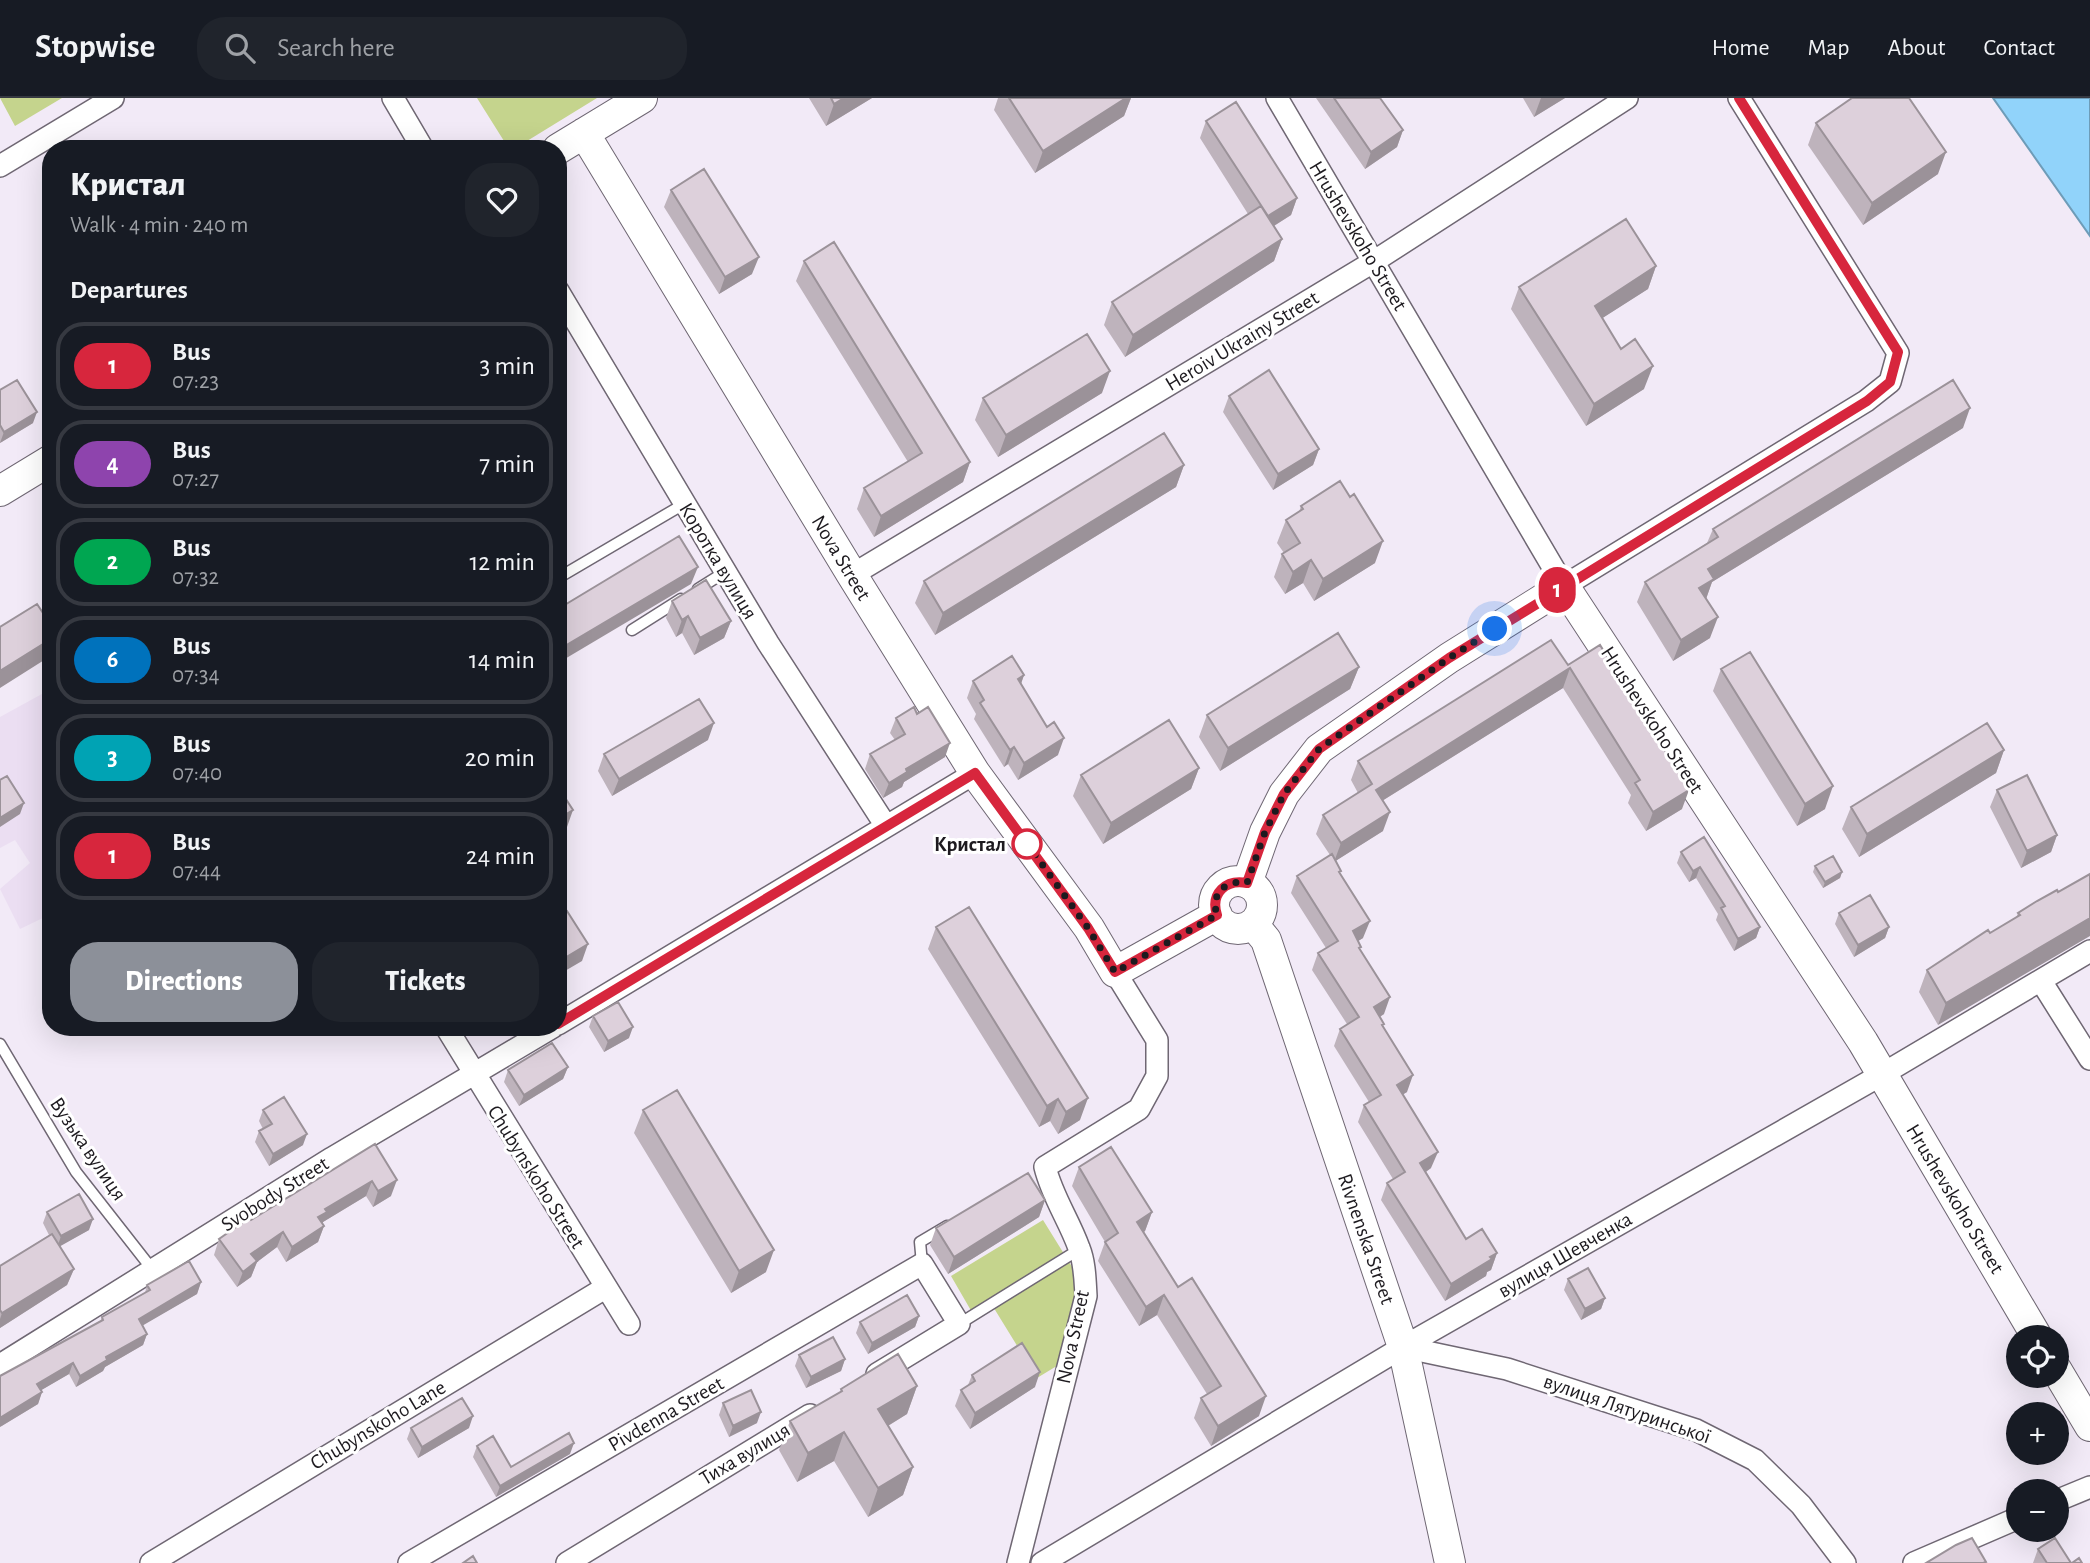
<!DOCTYPE html>
<meta charset="utf-8">
<style>
body{margin:0;font-family:"Alegreya Sans",sans-serif;background:#20242c;color:#f1f3f6;height:100vh;display:flex;flex-direction:column;font-size:26px;white-space:nowrap}
*{box-sizing:border-box;margin:0}
p{font-size:23px;color:#9ea1a6}
.icon{flex:none;width:38px;height:38px;fill:none;stroke:currentColor;stroke-width:2;stroke-linecap:round;stroke-linejoin:round}
.map{position:relative;flex:1;overflow:hidden}
.panel{position:absolute;left:42px;top:42px;width:525px;height:896px;display:flex;flex-direction:column;background:#171b24;border-radius:28px;box-shadow:0 7px 28px #0002}
.panel>*{flex:none}
.badge{padding:0 14px;border-radius:23px;font-size:24px;line-height:46px}
.tools{position:absolute;left:2006px;top:1227px;display:grid;gap:14px}
.tools a{display:grid;place-items:center;width:63px;height:63px;border-radius:50%;background:#171b24;box-shadow:0 7px 28px #0002;font-size:35px}
.you{position:absolute;width:35px;height:35px;margin:-18px;border:5px solid #fff;border-radius:50%;background:#1a73e8;box-shadow:0 0 0 10px #1a73e833}
.map>.badge{position:absolute;translate:-50% -50%;box-shadow:0 0 0 4px #fff}
h2{padding:0 28px;font-size:26px;line-height:63px}
.round{display:grid;place-items:center;flex:none;width:74px;height:74px;border-radius:28px;background:#20242c}
.headline{display:flex;align-items:center;justify-content:space-between;height:119px;padding:0 28px}
h1{font-size:33px;font-weight:800;line-height:52px}
.button{display:flex;gap:14px;margin-top:auto;padding:14px 28px}
.button a{flex:1;height:80px;border-radius:28px;background:#8c9099;color:#fff;font-size:28px;font-weight:800;line-height:80px;text-align:center}
.button a+a{background:#20242c;color:#f1f3f6}
ul{padding:0;list-style:none}
li{display:flex;align-items:center;gap:21px;height:88px;margin:0 14px 10px;padding:0 14px;border:4px solid #363941;border-radius:28px}
li div{flex:1}
li b{display:block;font-size:26px}
li em{font-style:normal}
li .badge{min-width:77px;font-weight:700;text-align:center}
header{display:flex;align-items:center;gap:42px;box-sizing:border-box;height:98px;padding:0 35px;background:#171b24;border-bottom:2px solid #363941}
header strong{font-size:33px}
nav{display:flex;gap:38px;margin-inline-start:auto;font-size:24px}
.search{width:490px;height:63px;background:#20242c;display:flex;align-items:center;gap:18px;box-sizing:border-box;padding:0 24px;border-radius:28px;color:#9ea1a6;font-size:26px}
.map>svg:first-child{display:block}
.built{fill:#ebdef2}
.green{fill:#c5d48d}
.water{fill:#91d3fa;stroke:#6e9cb8;stroke-width:2}
.lines{fill:none;stroke-linecap:round;stroke-linejoin:round}
.lane-casing{stroke:#6f6773;stroke-width:13}
.street-casing{stroke:#6f6773;stroke-width:24}
.secondary-casing{stroke:#6f6773;stroke-width:32}
.lane{stroke:#fff;stroke-width:10}
.street{stroke:#fff;stroke-width:21}
.secondary{stroke:#fff;stroke-width:30}
.wall{fill:#beb3bc}
.shaded-wall{fill:#9b9299}
.building{fill:#ddd0db;stroke:#9b9299;stroke-width:2}
.line-casing{stroke:#fff;stroke-width:16}
.line{stroke:#d7263d;stroke-width:10}
.walk{stroke:#1d1a1f;stroke-width:7;stroke-dasharray:0 12.6}
.stop-dot{fill:#fff;stroke:#d7263d;stroke-width:3.5}
.labels{text-anchor:middle;dominant-baseline:central;stroke-width:6;stroke-linejoin:round;paint-order:stroke}
.street-label{font-size:21px;fill:#1d1a1f;stroke:#fff}
.stop-label{font-size:21px;font-weight:bold;fill:#1d1a1f;stroke:#fff;text-anchor:end}
</style>
<header>
<strong>Stopwise</strong>
<div class="search"><svg class="icon" aria-label="search" viewBox="0 0 24 24"><circle cx="10" cy="10" r="6"/><path d="M15 15l6 6"/></svg>Search here</div>
<nav><a>Home</a><a>Map</a><a>About</a><a>Contact</a></nav>
</header>
<div class="map">
<svg width="2090" height="1465" viewBox="0 0 2090 1465">
<rect width="100%" height="100%" fill="#f2eaf7"/>
<path class="built" d="M51,591V824L47,818L20,831L0,791L30,765L15,742L0,750V619Z"/>
<path class="green" d="M0,0H62L15,28Z
M477,0H597L514,51H509Z
M1043,1122L1074,1172L1076,1201L1060,1266L1037,1280L992,1207L973,1216L951,1178Z"/>
<path class="water" d="M1993,0H2090V138Z"/>
<g class="lines">
<g class="lane-casing">
<path id="lane" d="M558,480L684,406
M698,491L725,474
M632,532L681,501
M0,946L76,1074L152,1171
M922,1166L920,1144L947,1128
M959,1226L1080,1151"/>
</g>
<g class="street-casing">
<path id="street" d="M393,0L423,51
M1277,0L1564,488L1866,303L1890,284L1898,255L1739,0
M0,68L113,0
M558,193L768,545L886,728
M852,477L1373,164L1627,0
M2041,883L2090,961
M558,926L975,675
M446,929L629,1226
M1403,1249L1507,1271L1696,1332L1755,1362L1801,1407L1845,1465
M0,1267L332,1060L553,929
M2056,1403L2090,1389
M151,1465L605,1190
M409,1465L922,1166L959,1226L877,1276
M567,1465L810,1317
M1018,1465L1086,1198C1085,1182 1085,1165 1079,1150C1069,1122 1052,1098 1045,1069L1139,1011L1157,978V942L1115,874
M1042,1465L1403,1249L1881,977L2090,853
M1914,1465L2018,1420"/>
</g>
<g class="secondary-casing">
<path id="secondary" d="M584,35L852,477L975,675L1089,830L1115,874L1217,817
M558,51L642,0
M0,393L51,362
M1214 807a24 24 0 1 1 48 0a24 24 0 1 1-48 0Z
M1247,785L1265,734L1284,696L1319,651L1449,560L1564,488L1863,944L2037,1239
M1253,826L1266,842L1403,1249L1450,1465
M2056,1271L2090,1328"/>
</g>
<use href="#lane" class="lane"/>
<use href="#street" class="street"/>
<use href="#secondary" class="secondary"/>
</g>
<path class="wall" d="M809,0H872L826,28Z
M998,0H1131L1124,18L1035,75L994,12Z
M1316,0H1380L1403,32L1397,49L1365,71Z
M1523,0H1565L1534,19Z
M1206,23L1297,100L1291,117L1274,128L1282,141L1274,163L1125,259L1104,227L1112,204L1248,116L1200,40Z
M1816,25L1938,76L1863,127L1808,47Z
M671,92L752,176L719,196L664,109Z
M804,163L970,364L963,384L874,439L857,411L864,390L908,364L796,183Z
M1656,168L1648,191L1602,220L1644,291L1586,328L1511,211L1519,189Z
M51,266V294L43,280L47,269Z
M0,292L33,325L0,345Z
M1102,295L998,359L975,322L983,300Z
M1229,298L1319,351L1313,367L1273,392L1223,314Z
M1963,330L1712,484L1706,501L1710,540L1673,563L1637,504L1645,484L1707,445L1713,431Z
M1184,367L1176,389L935,537L915,505L924,483Z
M1301,408L1375,465L1314,503L1303,485L1285,496L1274,479L1282,456L1284,455L1277,445L1286,422L1299,414Z
M672,503L731,523L724,540L694,557L682,535L676,539L666,520Z
M1568,567L1682,711L1646,733L1628,705L1631,697L1563,590L1382,703L1383,733L1335,763L1341,773L1340,775L1363,840L1358,843L1361,849L1360,851L1384,916L1380,919L1384,926L1383,929L1407,994L1403,996L1431,1070L1426,1074L1466,1141L1497,1155L1491,1172L1487,1174L1486,1178L1445,1203L1381,1102L1387,1085L1393,1081L1358,1024L1364,1007L1369,1004L1334,948L1340,931L1347,926L1312,872L1318,855L1326,850L1291,795L1297,778L1330,757L1316,736L1323,717L1358,695L1351,682L1358,663Z
M1359,569L1350,591L1220,673L1199,639L1207,617Z
M1721,571L1825,711L1797,728L1713,593Z
M1024,577L1021,586L1058,657L1018,682L1008,666L1004,669L974,621L976,616L967,600L973,583Z
M896,620L945,659L904,684L902,689L883,700L865,671L870,656L895,642L890,635Z
M708,642L612,698L598,673L604,656Z
M2004,652L1996,675L1859,759L1842,731L1851,709Z
M1199,670L1191,691L1103,746L1073,698L1081,677Z
M1997,692L2057,737L2051,754L2021,770L1990,709Z
M1704,739L1760,829L1756,840L1734,853L1716,822L1718,816L1696,780L1689,784L1677,765L1681,754Z
M1815,768L1842,774L1840,780L1823,790L1813,774Z
M2037,803L1938,927L1919,894L1927,872L2016,820L2018,815Z
M1839,815L1889,829L1885,840L1854,859L1835,826Z
M936,829L1080,1022L1058,1036L1050,1023L1039,1029L928,851Z
M593,918L629,940L604,954L589,929Z
M568,969L563,981L519,1008L504,984L508,972Z
M263,1012L303,1047L269,1068L255,1044L259,1033L263,1031L259,1023Z
M643,1012L766,1174L731,1195L634,1035Z
M375,1046L391,1098L373,1109L366,1098L323,1124V1126L324,1128L318,1144L286,1164L277,1149L257,1164L251,1179L237,1189L214,1157L219,1141Z
M1079,1069L1152,1114L1145,1133L1144,1134L1259,1318L1211,1348L1194,1320L1201,1300L1207,1296L1157,1217L1139,1228L1098,1163L1105,1144L1072,1088Z
M1045,1102L1039,1119L948,1176L930,1147L936,1130Z
M47,1114L89,1132L59,1148L74,1171L67,1187L0,1230V1168L49,1137L43,1125Z
M1568,1181L1605,1200L1601,1211L1581,1222L1564,1192Z
M201,1184L197,1196L142,1227L147,1236L143,1247L105,1269L103,1273L76,1289L69,1276L41,1292L42,1294L38,1306L0,1329L100,1224L102,1219L145,1195L147,1187Z
M919,1218L915,1229L868,1256L856,1235L860,1224Z
M799,1257L845,1261L841,1273L806,1290L795,1268Z
M972,1277L1035,1289L970,1331L955,1308L961,1292L968,1287Z
M917,1288L907,1316L888,1328L913,1369L903,1397L868,1419L834,1363L797,1384L779,1352L790,1323L840,1295L841,1291Z
M723,1305L757,1325L729,1339L719,1317Z
M411,1330H469L418,1360L407,1341Z
M477,1348L511,1369L570,1356L496,1399L473,1359Z
M2038,1451L2071,1465H2033Z"/>
<path class="shaded-wall" d="M844,0H872L826,28L834,6Z
M1126,0H1131L1124,18L1035,75L1043,53Z
M1541,0H1565L1534,19Z
M1403,32L1397,49L1365,71L1371,54Z
M1946,54L1938,76L1863,127L1872,105Z
M1297,100L1291,117L1261,136L1267,119Z
M1282,141L1274,163L1125,259L1133,237Z
M759,159L752,176L719,196L725,179Z
M1656,168L1648,191L1587,230L1595,208Z
M1653,268L1644,291L1586,328L1594,306Z
M1110,273L1102,295L998,359L1006,337Z
M1970,310L1963,330L1712,484L1706,501L1699,490L1708,471Z
M37,314L33,325L0,345L4,334Z
M1319,351L1313,367L1273,392L1278,376Z
M970,364L963,384L874,439L881,418Z
M1184,367L1176,389L935,537L943,515Z
M1383,443L1375,465L1314,503L1323,481Z
M1311,462L1303,485L1285,496L1293,474Z
M698,469L691,486L558,565V552Z
M688,518L682,535L676,539L682,522Z
M1718,519L1710,540L1673,563L1681,542Z
M731,523L724,540L694,557L700,540Z
M51,541V554L49,559L0,590V573Z
M1359,569L1350,591L1220,673L1228,650Z
M1570,570L1563,590L1369,711L1376,692Z
M1024,577L1018,594V581Z
M714,625L708,642L612,698L619,681Z
M1064,640L1058,657L1018,682L1024,665Z
M950,645L945,659L904,684L902,689L883,700L889,685L906,671Z
M1014,649L1008,666L1004,669L1010,652Z
M2004,652L1996,675L1859,759L1867,736Z
M1199,670L1191,691L1103,746L1111,725Z
M1833,688L1825,711L1797,728L1805,706Z
M1689,692L1682,711L1646,733L1653,714Z
M24,705L20,716L0,729V720Z
M573,712L567,729L558,734V721Z
M1390,714L1383,733L1334,764L1341,745Z
M2057,737L2051,754L2021,770L2027,753Z
M1700,769L1696,780L1689,784L1693,773Z
M1842,774L1840,780L1823,790L1825,784Z
M2090,820V838L1938,927L1946,905Z
M1370,823L1363,840L1347,850L1353,833Z
M1760,829L1756,840L1734,853L1738,841Z
M1889,829L1885,840L1854,859L1858,847Z
M588,846L582,863L558,877V864Z
M1390,899L1384,916L1368,926L1374,909Z
M633,929L629,940L604,954L608,943Z
M568,969L563,981L519,1008L524,997Z
M1413,977L1407,994L1391,1004L1397,987Z
M1088,1000L1080,1022L1058,1036L1066,1014Z
M1058,1001L1050,1023L1039,1029L1047,1008Z
M307,1036L303,1047L269,1068L273,1056Z
M1438,1054L1431,1070L1414,1082L1420,1065Z
M397,1082L391,1098L373,1109L378,1093Z
M372,1083L366,1098L323,1124L321,1129L318,1119L325,1111Z
M1045,1102L1039,1119L948,1176L954,1159Z
M1152,1114L1145,1133L1130,1143L1137,1124Z
M93,1121L89,1132L57,1150L61,1138Z
M324,1128L318,1144L286,1164L292,1149Z
M283,1134L277,1149L257,1164L251,1179L237,1189L243,1174L251,1156Z
M774,1152L766,1174L731,1195L739,1173Z
M1497,1155L1491,1172L1487,1174L1486,1178L1445,1203L1451,1186Z
M74,1171L67,1187L0,1230V1221L2,1215Z
M201,1184L197,1196L135,1232L139,1221Z
M1164,1197L1157,1217L1139,1228L1146,1209Z
M1605,1200L1601,1211L1581,1222L1585,1211Z
M919,1218L915,1229L868,1256L872,1245Z
M147,1236L143,1247L105,1269L103,1273L76,1289L80,1278L106,1259Z
M845,1261L841,1273L806,1290L811,1279Z
M73,1265L69,1276L33,1297L37,1286Z
M1040,1274L1035,1289L970,1331L975,1315Z
M917,1288L907,1316L868,1340L878,1311Z
M42,1294L38,1306L0,1329V1320Z
M1266,1298L1259,1318L1211,1348L1218,1328Z
M761,1314L757,1325L729,1339L733,1328Z
M473,1318L469,1330L418,1360L422,1349Z
M844,1334L834,1363L797,1384L808,1355Z
M574,1345L570,1356L496,1399L500,1388Z
M913,1369L903,1397L868,1419L878,1390Z"/>
<path class="building" d="M831,0H844L834,6Z
M1009,0H1126L1043,53Z
M1334,0H1380L1403,32L1371,54Z
M1852,0H1909L1946,54L1872,105L1816,25Z
M1236,4L1297,100L1268,118L1206,23Z
M704,71L759,159L725,179L671,92Z
M1261,108L1282,141L1133,237L1112,204Z
M1626,121L1656,168L1595,208L1621,251L1635,241L1653,268L1594,306L1519,189Z
M834,144L970,364L881,418L864,390L922,355L804,163Z
M1087,236L1110,273L1006,337L983,300Z
M51,266V276L47,269Z
M1269,272L1319,351L1278,376L1229,298Z
M17,282L37,314L4,334L0,327V292Z
M1953,282L1970,310L1708,471L1714,481L1699,490L1718,519L1681,542L1645,484L1718,439L1713,431Z
M1164,335L1184,367L943,515L924,483Z
M1340,383L1350,399L1354,396L1383,443L1323,481L1311,462L1293,474L1282,456L1300,445L1286,422L1303,411L1301,408Z
M679,438L698,469L558,552V511Z
M706,482L731,523L700,540L688,518L682,522L672,503Z
M37,506L51,527V541L0,573V529Z
M1338,535L1359,569L1228,650L1207,617Z
M1551,542L1568,567L1600,547L1689,692L1653,714L1635,685L1640,682L1570,570L1376,692L1390,714L1341,745L1323,717L1372,686L1358,663Z
M1750,554L1833,688L1805,706L1721,571Z
M1012,558L1024,577L1018,581L1047,629L1054,624L1064,640L1024,665L1014,649L1010,652L980,605L984,602L973,583Z
M699,601L714,625L619,681L604,656Z
M914,609L917,616L928,609L950,645L906,671L907,674L889,685L870,656L905,636L896,620Z
M1169,622L1199,670L1111,725L1081,677Z
M1987,625L2004,652L1867,736L1851,709Z
M2027,677L2057,737L2027,753L1997,692Z
M7,678L24,705L0,720V682Z
M558,689L573,712L558,721Z
M1704,739L1760,829L1738,841L1721,810L1725,808L1700,769L1693,773L1681,754Z
M1332,756L1341,773L1339,774L1370,823L1353,833L1361,849L1359,850L1390,899L1374,909L1384,926L1382,927L1413,977L1397,987L1438,1054L1420,1065L1466,1141L1482,1131L1497,1155L1490,1159L1492,1161L1451,1186L1387,1085L1405,1074L1364,1007L1381,997L1340,931L1359,919L1318,855L1338,843L1297,778Z
M1833,758L1842,774L1825,784L1815,768Z
M2090,776V820L1946,905L1927,872L1988,832L1990,835L2020,817L2018,815L2037,803L2057,792L2058,794Z
M1870,797L1889,829L1858,847L1839,815Z
M969,809L1088,1000L1066,1014L1058,1001L1047,1008L936,829Z
M567,813L588,846L558,864V818Z
M618,904L633,929L608,943L593,918Z
M552,945L568,969L524,997L508,972Z
M677,992L774,1152L739,1173L643,1012Z
M284,999L307,1036L273,1056L259,1033L272,1026L263,1012Z
M375,1046L397,1082L378,1093L372,1083L325,1111L327,1114L318,1119L324,1128L292,1149L283,1134L251,1156L257,1163L243,1174L219,1141L249,1120L251,1122Z
M1111,1049L1152,1114L1137,1124L1178,1189L1192,1180L1266,1298L1218,1328L1201,1300L1221,1288L1164,1197L1146,1209L1105,1144L1118,1135L1079,1069Z
M1028,1075L1045,1102L954,1159L936,1130Z
M79,1096L93,1121L61,1138L47,1114Z
M52,1136L74,1171L2,1215L0,1212V1168Z
M189,1163L201,1184L139,1221L147,1236L106,1259L107,1262L80,1278L73,1265L37,1286L42,1294L0,1320V1278L103,1222L102,1219L150,1192L147,1187Z
M1588,1170L1605,1200L1585,1211L1568,1181Z
M907,1197L919,1218L872,1245L860,1224Z
M833,1239L845,1261L811,1279L799,1257Z
M1022,1245L1040,1274L975,1315L961,1292L975,1283L972,1277Z
M898,1256L917,1288L878,1311L913,1369L878,1390L844,1334L808,1355L790,1323L842,1293L841,1291Z
M751,1292L761,1314L733,1328L723,1305Z
M462,1300L473,1318L422,1349L411,1330Z
M569,1335L574,1345L500,1388L477,1348L493,1338L511,1369Z
M1972,1440L1986,1464L1983,1465H1926L1956,1447Z
M2055,1440L2071,1465H2047L2038,1451Z
M473,1458L477,1465H463Z
M2079,1460L2082,1465H2072Z"/>
<g class="lines">
<g class="line-casing">
<path id="line" d="M558,926L975,675L1088,830L1115,874L1217,817C1210,795 1226,781 1247,785L1265,734L1284,696L1319,651L1449,560L1867,303L1890,284L1898,254L1739,0"/>
</g>
<use href="#line" class="line"/>
<path class="walk" d="M1027,746L1024,741L1088,830L1115,874L1217,817C1210,795 1226,781 1247,785L1265,734L1284,696L1319,651L1449,560L1495,531"/>
</g>
<circle class="stop-dot" cx="1027" cy="746" r="14"/>
<g class="labels">
<g class="street-label">
<text transform="translate(1358 138) rotate(59)">Hrushevskoho Street</text>
<text transform="translate(1242 243) rotate(-31)">Heroiv Ukrainy Street</text>
<text transform="translate(841 460) rotate(59)">Nova Street</text>
<text transform="translate(718 463) rotate(59)">Коротка вулиця</text>
<text transform="translate(1652 622) rotate(57)">Hrushevskoho Street</text>
<text transform="translate(88 1051) rotate(56)">Вузька вулиця</text>
<text transform="translate(536 1079) rotate(58)">Chubynskoho Street</text>
<text transform="translate(275 1096) rotate(-32)">Svobody Street</text>
<text transform="translate(1955 1101) rotate(59)">Hrushevskoho Street</text>
<text transform="translate(1366 1141) rotate(71)">Rivnenska Street</text>
<text transform="translate(1565 1157) rotate(-30)">вулиця Шевченка</text>
<text transform="translate(1073 1239) rotate(-78)">Nova Street</text>
<text transform="translate(1627 1311) rotate(19)">вулиця Лятуринської</text>
<text transform="translate(666 1316) rotate(-30)">Pivdenna Street</text>
<text transform="translate(378 1327) rotate(-31)">Chubynskoho Lane</text>
<text transform="translate(745 1356) rotate(-31)">Тиха вулиця</text>
</g>
<g class="stop-label">
<text x="1006" y="746">Кристал</text>
</g>
</g>
</svg>
<div class="tools">
<a><svg class="icon" aria-label="locate" viewBox="0 0 24 24"><circle cx="12" cy="12" r="6"/><path d="M12 2v4M12 18v4M2 12h4M18 12h4"/></svg></a>
<a>+</a>
<a>−</a>
</div>
<div class="you" style="left:1495px;top:531px"></div>
<b class="badge" style="left:1557px;top:492px;background:#d7263d;color:#fff">1</b>
<section class="panel">
<div class="headline"><div><h1>Кристал</h1><p>Walk · 4 min · 240 m</p></div><a class="round"><svg class="icon" aria-label="heart" viewBox="0 0 24 24"><path d="M12 20l-8-8c-3-5 5-10 8-4 3-6 11-1 8 4z"/></svg></a></div>
<h2>Departures</h2>
<ul>
<li><span class="badge" style="background:#d7263d;color:#fff">1</span><div><b>Bus</b><p>07:23</p></div><em>3 min</em></li>
<li><span class="badge" style="background:#8e44ad;color:#fff">4</span><div><b>Bus</b><p>07:27</p></div><em>7 min</em></li>
<li><span class="badge" style="background:#00a651;color:#fff">2</span><div><b>Bus</b><p>07:32</p></div><em>12 min</em></li>
<li><span class="badge" style="background:#0072bc;color:#fff">6</span><div><b>Bus</b><p>07:34</p></div><em>14 min</em></li>
<li><span class="badge" style="background:#00a3b4;color:#fff">3</span><div><b>Bus</b><p>07:40</p></div><em>20 min</em></li>
<li><span class="badge" style="background:#d7263d;color:#fff">1</span><div><b>Bus</b><p>07:44</p></div><em>24 min</em></li>
</ul>
<div class="button"><a>Directions</a><a>Tickets</a></div>
</section>
</div>
